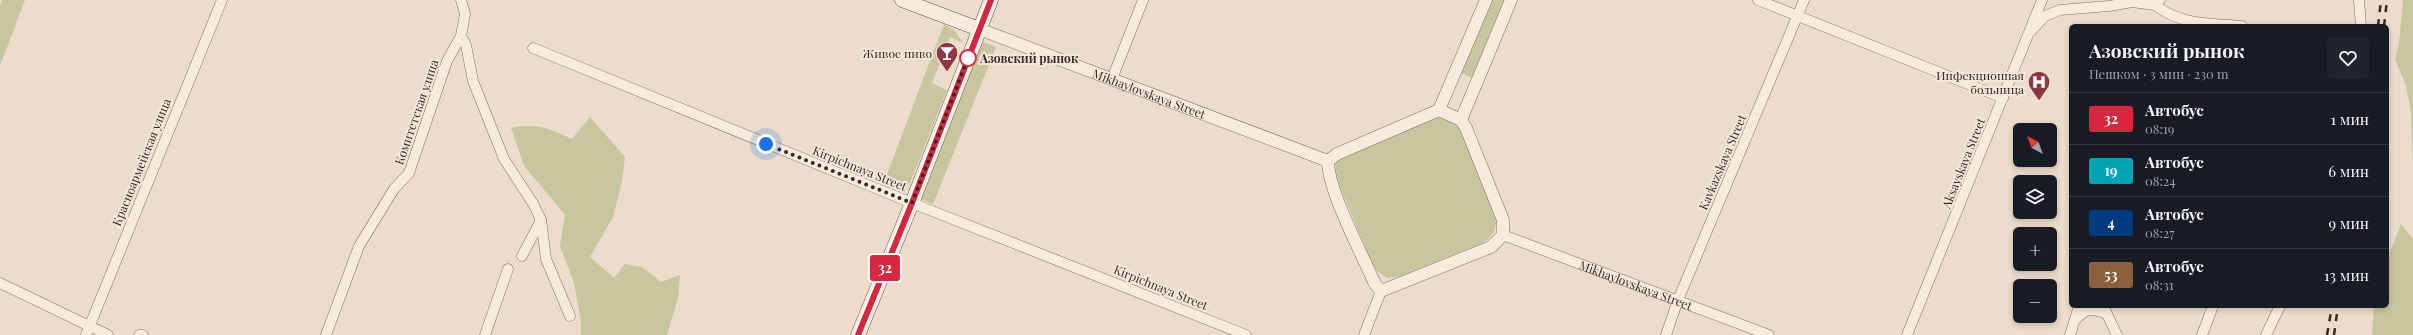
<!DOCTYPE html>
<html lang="ru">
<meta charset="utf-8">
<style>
body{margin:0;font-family:"Playfair Display",serif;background:#20242c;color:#f1f3f6;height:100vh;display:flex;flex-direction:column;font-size:15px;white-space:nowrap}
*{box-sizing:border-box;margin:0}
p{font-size:13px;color:#9ea1a6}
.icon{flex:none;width:22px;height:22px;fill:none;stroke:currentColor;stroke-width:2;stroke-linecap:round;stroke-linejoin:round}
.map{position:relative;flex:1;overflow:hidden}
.sheet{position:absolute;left:2069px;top:24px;width:320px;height:284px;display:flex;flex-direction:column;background:#171b24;border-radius:6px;box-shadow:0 2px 6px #0003}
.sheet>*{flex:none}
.badge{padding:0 8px;border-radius:3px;font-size:14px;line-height:26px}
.needle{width:26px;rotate:319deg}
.tools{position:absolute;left:2013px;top:123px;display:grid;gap:8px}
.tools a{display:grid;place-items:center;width:44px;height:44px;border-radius:6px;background:#171b24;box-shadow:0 2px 6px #0003;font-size:20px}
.you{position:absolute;width:20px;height:20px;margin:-10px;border:3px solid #fff;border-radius:50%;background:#1a73e8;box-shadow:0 0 0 6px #1a73e833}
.map>.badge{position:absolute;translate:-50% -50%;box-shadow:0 0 0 2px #fff}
.round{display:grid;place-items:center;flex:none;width:42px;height:42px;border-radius:6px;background:#20242c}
.summary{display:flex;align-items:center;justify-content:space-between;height:68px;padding:0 20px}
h1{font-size:19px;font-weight:700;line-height:30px}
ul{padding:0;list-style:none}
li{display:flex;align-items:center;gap:12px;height:52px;padding:0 20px;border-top:1px solid #363941}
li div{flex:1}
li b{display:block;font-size:15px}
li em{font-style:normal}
li .badge{min-width:44px;font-weight:700;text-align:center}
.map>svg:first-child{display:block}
.green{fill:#c8c69f}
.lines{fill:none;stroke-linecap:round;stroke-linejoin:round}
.minor-casing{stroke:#866e60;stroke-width:11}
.tertiary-casing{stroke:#866e60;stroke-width:13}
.secondary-casing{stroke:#685043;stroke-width:15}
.minor{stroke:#f6ebdd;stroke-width:10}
.tertiary{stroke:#f6ebdd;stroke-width:12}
.secondary{stroke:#f6ebdd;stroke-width:14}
.rail{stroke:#382922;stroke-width:2.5;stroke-dasharray:7 7;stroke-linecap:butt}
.line-casing{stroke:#fff;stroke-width:9}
.line{stroke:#d7263d;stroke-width:6}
.walk{stroke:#382922;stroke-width:4;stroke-dasharray:0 7.2}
.stop-dot{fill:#fff;stroke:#d7263d;stroke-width:2}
.labels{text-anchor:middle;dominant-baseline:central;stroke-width:4;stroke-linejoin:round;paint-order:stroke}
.poi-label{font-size:12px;fill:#382922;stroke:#f3e8da;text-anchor:end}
.stop-label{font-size:12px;font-weight:bold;fill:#382922;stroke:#f3e8da;text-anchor:start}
.street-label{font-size:12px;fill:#382922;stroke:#f3e8da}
</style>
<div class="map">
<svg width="2413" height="335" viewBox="0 0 2413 335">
<rect width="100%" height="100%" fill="#ebdccb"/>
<path class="green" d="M2,0H25L0,66V5Z
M1490,0H1504L1472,78L1459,72Z
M2403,0H2413V164L2411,113L2406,86L2395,59L2399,43Z
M944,24L955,31L963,43L950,37L932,83L947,90L906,193L883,185Z
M983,42L996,47L933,204L920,199Z
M590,117L625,157L622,182L613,217L590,257L614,278L625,264L642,267L661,282L680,275L678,298L667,335H581V321L574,283L560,246L565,215L524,166L511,128C538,123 548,128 572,139Z
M1441,117L1451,120L1461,130L1497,220L1494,232L1485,242L1398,277L1387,278L1373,268L1336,177L1335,163L1344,155L1433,118Z
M2401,224L2413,239V335H2372L2374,306H2387V260Z"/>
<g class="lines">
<g class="minor-casing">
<g id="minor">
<path d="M1758,0L2003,98"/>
<path d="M2359,0L2361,26"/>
<path d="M2155,5C2182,26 2210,23 2242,26"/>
<path d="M2031,31L2045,16L2060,10L2109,6L2132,2L2155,5L2160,0"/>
<path d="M461,36L466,45L473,81L504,159L534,205L541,220L546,259L570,316"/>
<path d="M533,48L912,203L1246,335"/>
<path d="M1112,79L1143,0"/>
<path id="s1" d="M1503,235L1769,335"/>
<path d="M522,256L541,220"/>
<path d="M0,283L108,335"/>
<path d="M2104,308L2117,335"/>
<path d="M2075,320C2088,307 2089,309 2106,313"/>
<path d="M86,335L222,0"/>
<path d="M139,335H143"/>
<path d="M326,335L359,246L394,189L409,173L447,61L461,36L465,14L461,0"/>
<path d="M485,335L508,269"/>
<path d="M1364,335L1381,291"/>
<path d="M1666,335L1678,300L1804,0"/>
<path d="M1907,335L2042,0"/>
<path d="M2070,335L2079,306"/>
<path d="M2202,335L2213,306"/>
<path d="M2266,335L2280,306"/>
</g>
</g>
<g class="tertiary-casing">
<g id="tertiary">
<path id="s2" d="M979,29L1328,161"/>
<path d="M1439,110L1461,120L1466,128L1503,220V235L1491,247L1381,291L1375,284C1362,254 1328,191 1328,161L1337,154Z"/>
<path d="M1439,110L1486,0"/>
<path d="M1461,120L1511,0"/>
</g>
</g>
<g class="secondary-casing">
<path id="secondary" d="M902,0L979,29
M858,335L912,203L991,0"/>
</g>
<use href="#minor" class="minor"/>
<use href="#tertiary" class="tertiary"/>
<use href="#secondary" class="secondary"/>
<path class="rail" d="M2378,26L2381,0
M2384,26L2387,0
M2327,335L2332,306
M2334,335L2338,306"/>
</g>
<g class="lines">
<g class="line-casing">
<path id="line" d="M858,335L912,203L991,0"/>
</g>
<use href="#line" class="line"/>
<path class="walk" d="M766,144L912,203L968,58"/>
</g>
<defs>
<g id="bar-pin" transform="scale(1.15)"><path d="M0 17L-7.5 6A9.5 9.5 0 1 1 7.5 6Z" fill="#8f3645" stroke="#f3e8da"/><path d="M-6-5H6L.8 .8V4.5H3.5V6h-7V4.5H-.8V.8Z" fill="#fff"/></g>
<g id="hospital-pin" transform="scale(1.15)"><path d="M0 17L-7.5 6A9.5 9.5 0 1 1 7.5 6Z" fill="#8f3645" stroke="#f3e8da"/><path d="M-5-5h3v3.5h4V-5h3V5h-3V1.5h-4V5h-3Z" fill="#fff"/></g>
</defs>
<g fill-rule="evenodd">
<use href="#bar-pin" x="947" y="53"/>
<use href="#hospital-pin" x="2039" y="82"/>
</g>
<circle class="stop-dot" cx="968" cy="58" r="8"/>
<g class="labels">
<g class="poi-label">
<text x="932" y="53">Живое пиво</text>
<text x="2024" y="75">Инфекционная<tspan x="2024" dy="14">больница</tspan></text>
</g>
<g class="stop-label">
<text x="980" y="58">Азовский рынок</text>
</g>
<g class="street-label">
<text stroke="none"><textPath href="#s2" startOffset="182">Mikhaylovskaya Street</textPath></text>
<text transform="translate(416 112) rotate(-71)">Комитетская улица</text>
<text transform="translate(141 162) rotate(-68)">Красноармейская улица</text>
<text transform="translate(1722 162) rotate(-67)">Kavkazskaya Street</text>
<text transform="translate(1963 163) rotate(-68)">Aksayskaya Street</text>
<text transform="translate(860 168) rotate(22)">Kirpichnaya Street</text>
<text stroke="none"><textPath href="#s1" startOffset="142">Mikhaylovskaya Street</textPath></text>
<text transform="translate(1161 287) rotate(22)">Kirpichnaya Street</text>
</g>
</g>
</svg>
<div class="tools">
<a><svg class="needle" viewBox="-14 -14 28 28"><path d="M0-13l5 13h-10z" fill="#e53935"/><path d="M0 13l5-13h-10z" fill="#9ea1a6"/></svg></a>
<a><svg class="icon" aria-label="layers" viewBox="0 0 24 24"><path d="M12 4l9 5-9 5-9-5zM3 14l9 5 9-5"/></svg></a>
<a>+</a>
<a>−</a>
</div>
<div class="you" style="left:766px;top:144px"></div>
<b class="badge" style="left:885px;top:268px;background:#d7263d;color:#fff">32</b>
<section class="sheet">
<div class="summary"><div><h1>Азовский рынок</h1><p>Пешком · 3 мин · 230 m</p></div><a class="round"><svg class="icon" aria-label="heart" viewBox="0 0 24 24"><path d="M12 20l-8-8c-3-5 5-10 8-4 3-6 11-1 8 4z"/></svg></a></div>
<ul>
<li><span class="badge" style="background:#d7263d;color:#fff">32</span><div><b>Автобус</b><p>08:19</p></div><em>1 мин</em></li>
<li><span class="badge" style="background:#00a3b4;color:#fff">19</span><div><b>Автобус</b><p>08:24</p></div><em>6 мин</em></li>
<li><span class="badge" style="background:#003b80;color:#fff">4</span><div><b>Автобус</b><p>08:27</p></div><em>9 мин</em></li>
<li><span class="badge" style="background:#8b5e3c;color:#fff">53</span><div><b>Автобус</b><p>08:31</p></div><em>13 мин</em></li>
</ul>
</section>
</div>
